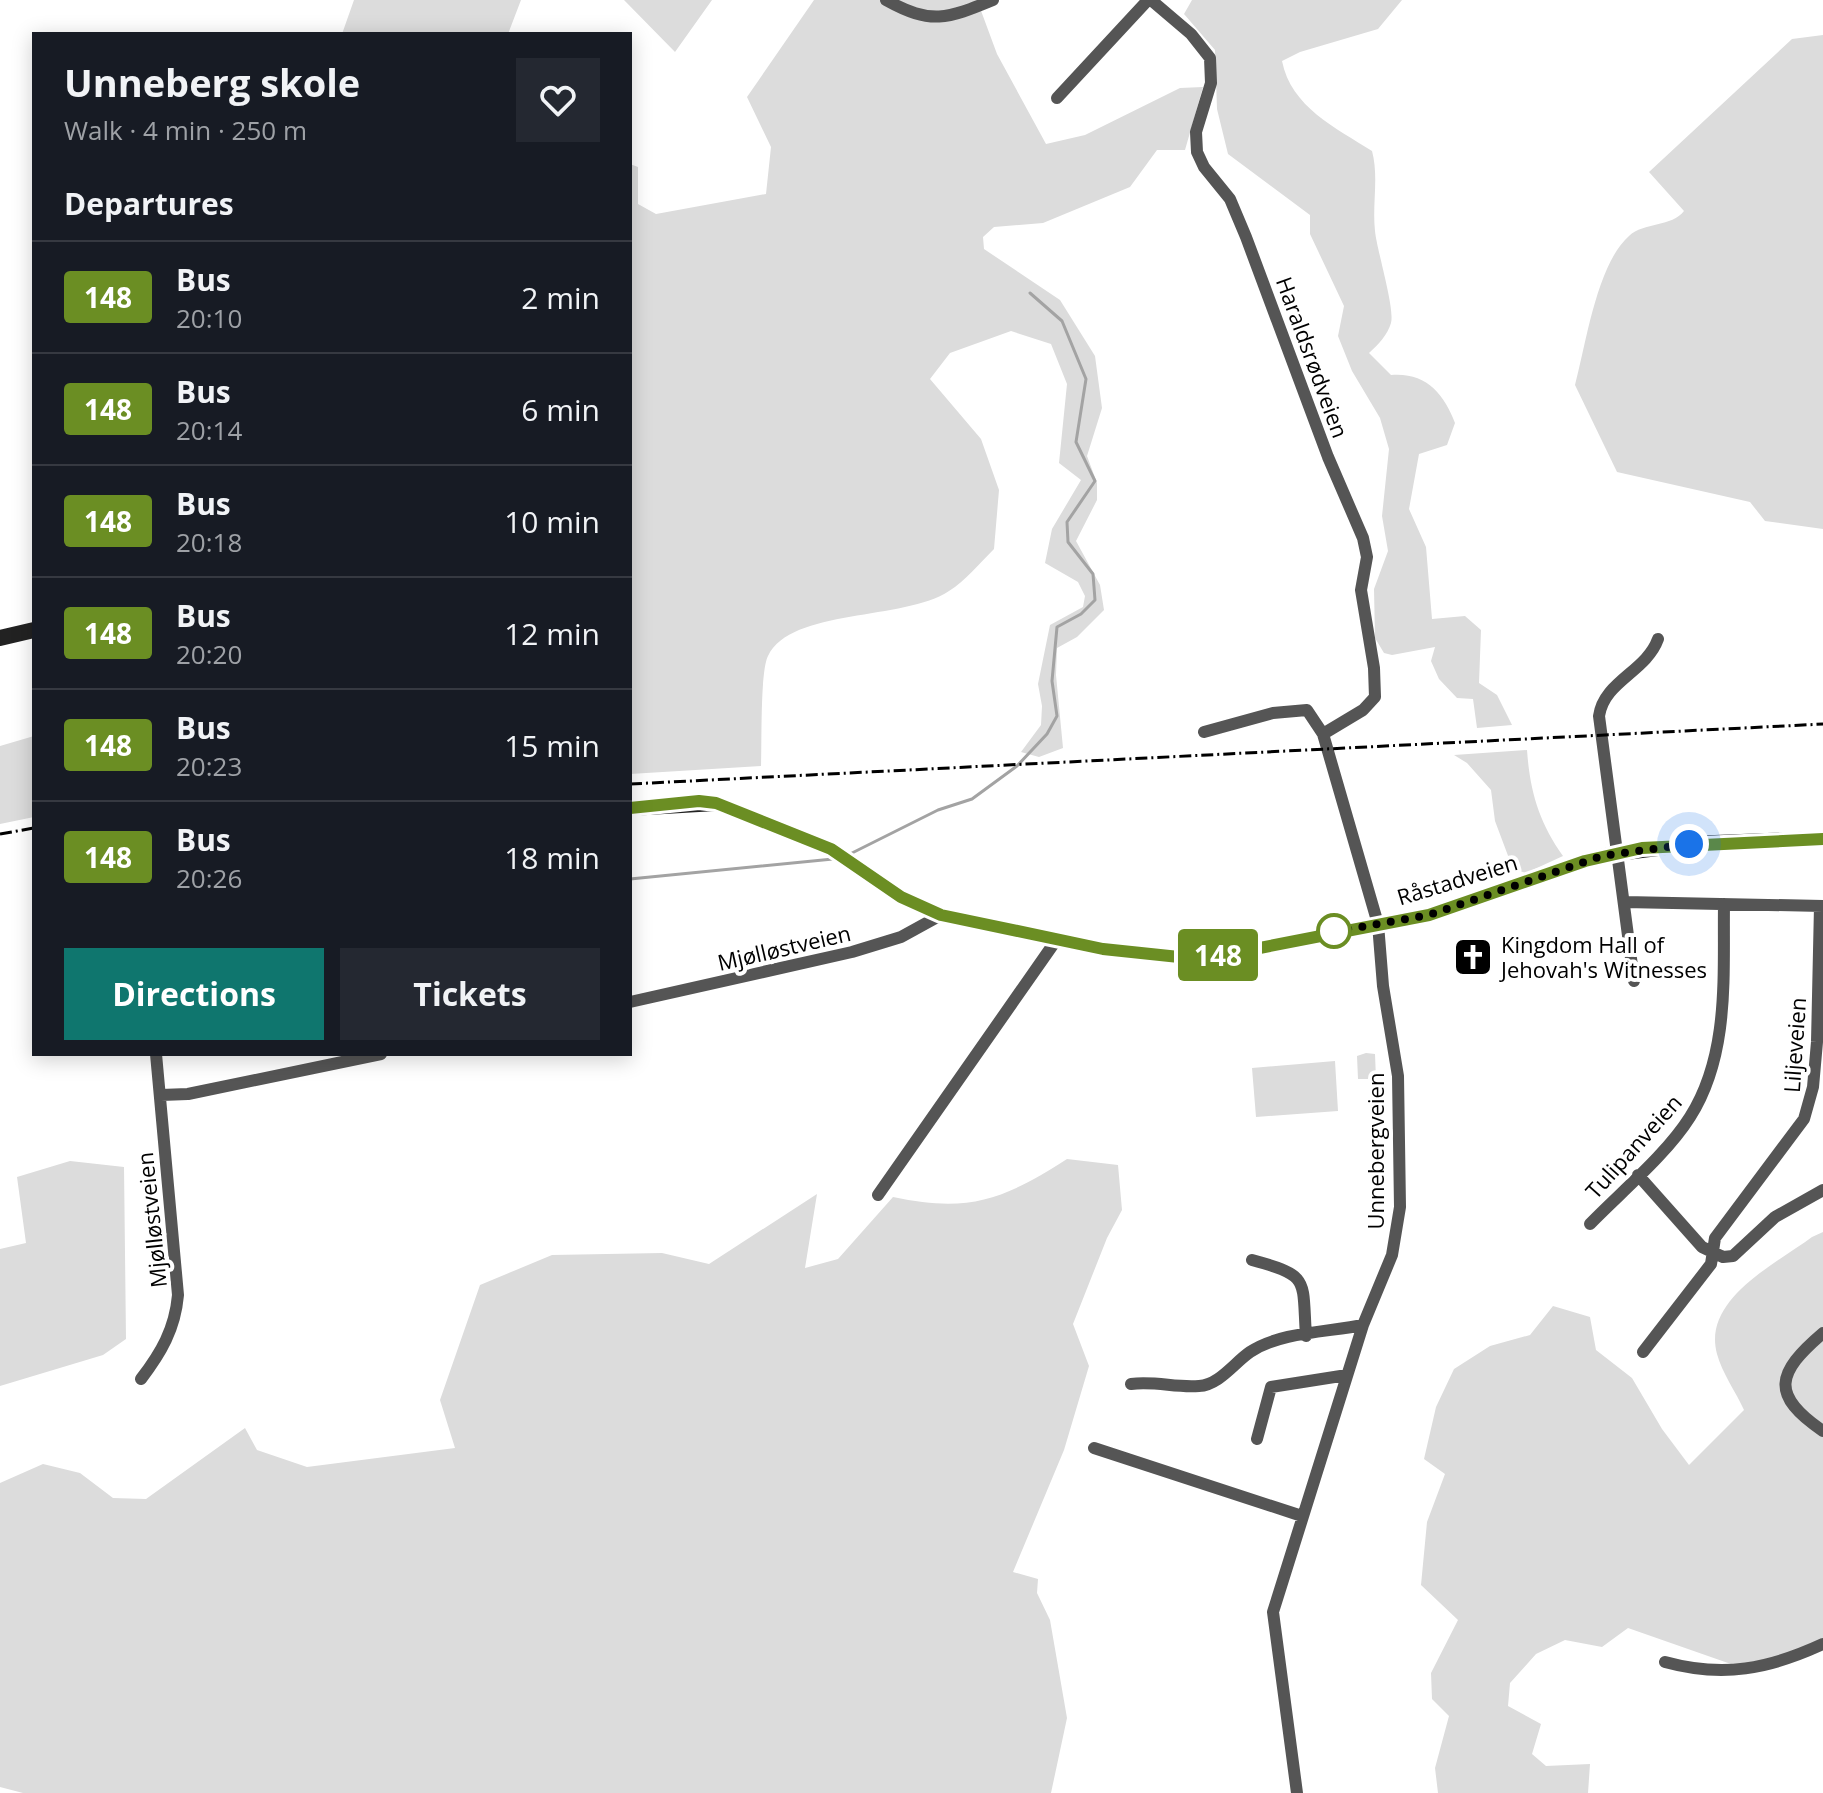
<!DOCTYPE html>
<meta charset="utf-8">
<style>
body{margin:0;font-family:"Open Sans",sans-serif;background:#242831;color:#f1f3f6;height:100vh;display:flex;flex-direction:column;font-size:30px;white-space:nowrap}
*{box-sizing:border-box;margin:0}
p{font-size:26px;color:#9ea1a6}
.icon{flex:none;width:44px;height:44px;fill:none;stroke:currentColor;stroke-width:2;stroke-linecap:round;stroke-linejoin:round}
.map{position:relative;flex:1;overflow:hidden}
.panel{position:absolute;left:32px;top:32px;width:600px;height:1024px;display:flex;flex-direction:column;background:#171b24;border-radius:0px;box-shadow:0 4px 20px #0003}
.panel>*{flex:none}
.badge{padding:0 16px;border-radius:6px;font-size:28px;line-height:52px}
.you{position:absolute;width:40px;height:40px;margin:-20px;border:6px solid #fff;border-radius:50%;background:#1a73e8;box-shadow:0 0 0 12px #1a73e833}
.map>.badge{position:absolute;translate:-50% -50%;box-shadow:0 0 0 4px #fff}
h2{padding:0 32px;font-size:30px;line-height:72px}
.round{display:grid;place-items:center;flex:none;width:84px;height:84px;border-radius:0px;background:#242831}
.summary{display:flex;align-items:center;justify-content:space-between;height:136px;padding:0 32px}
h1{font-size:38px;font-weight:700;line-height:60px}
.action{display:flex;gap:16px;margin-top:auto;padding:16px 32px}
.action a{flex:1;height:92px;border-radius:0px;background:#0f766e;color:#fff;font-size:32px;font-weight:700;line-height:92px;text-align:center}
.action a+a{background:#242831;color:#f1f3f6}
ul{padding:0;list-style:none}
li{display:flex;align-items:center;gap:24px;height:112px;padding:0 32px;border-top:2px solid #363941}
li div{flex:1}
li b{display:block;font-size:30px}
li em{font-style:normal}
li .badge{min-width:88px;font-weight:700;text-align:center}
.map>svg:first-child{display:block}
.green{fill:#dcdcdc}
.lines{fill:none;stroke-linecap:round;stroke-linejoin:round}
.stream{stroke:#a3a3a3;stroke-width:3}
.street{stroke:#555;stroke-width:12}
.secondary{stroke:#222;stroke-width:16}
.rail{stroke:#000;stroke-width:3;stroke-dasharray:12 4 2 4;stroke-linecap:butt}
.line-casing{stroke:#fff;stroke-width:18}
.line{stroke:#6b8e23;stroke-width:12}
.walk{stroke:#000;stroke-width:8;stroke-dasharray:0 14.4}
.stop-dot{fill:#fff;stroke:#6b8e23;stroke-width:4}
.labels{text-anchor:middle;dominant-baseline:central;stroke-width:8;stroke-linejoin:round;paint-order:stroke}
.street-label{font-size:22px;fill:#000;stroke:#fff}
.poi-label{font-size:22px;fill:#000;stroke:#fff;text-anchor:start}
</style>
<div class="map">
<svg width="1823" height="1793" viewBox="0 0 1823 1793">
<rect width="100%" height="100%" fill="#fff"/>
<path class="green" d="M354,0H521L508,34H342Z
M624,0H712L675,52Z
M814,0H991L980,8L997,54L1046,144L1085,135L1180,88L1203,87L1185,150H1157L1130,187L1043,223L994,227L983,237L984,249L1060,300L1095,356L1102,408L1087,456L1097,483V500L1076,541L1100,585L1104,610L1077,637L1057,648L1056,675L1063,748L1039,757L1021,752L1041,725L1042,706L1038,684L1050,625L1083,607L1085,596L1078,582L1045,563L1052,529L1081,480L1059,463L1067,384L1051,344L1011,331L950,353L930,379L981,439L999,490L994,549C980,563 965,581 949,591C904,621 791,608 768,656C760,672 762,744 761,766L630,774V164L638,167V204L656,214L766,194L771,147L747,97Z
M1192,0H1402L1378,29L1300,52L1282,61C1291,107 1336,128 1372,151C1379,177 1372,204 1375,231C1377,251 1395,308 1391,323C1388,334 1378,345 1369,353L1391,375C1425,372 1444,393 1455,423L1447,445L1419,454L1409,509L1426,547L1432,619L1465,616L1481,630L1479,683L1497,695L1512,725L1477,728L1473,699L1457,698L1439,679L1431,661L1435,647L1392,655L1384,653L1375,638L1374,589L1388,551L1382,516L1389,449L1380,418L1352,371L1338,336L1344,306L1310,234V215L1228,154L1217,109L1215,50L1184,14Z
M1823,35V529L1765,521L1750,502L1617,472L1575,385C1586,344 1597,264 1629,236C1644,222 1672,227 1684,211L1649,172L1792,39Z
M34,736V817L0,824V746Z
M1527,750C1530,792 1539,822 1563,856L1526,873L1513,869L1495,821L1491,790L1467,763L1454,755Z
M1366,1053L1375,1054L1376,1079H1358L1357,1056Z
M1335,1061L1338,1111L1256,1117L1252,1068Z
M1067,1159L1118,1165L1122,1210L1107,1238L1073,1324L1089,1366L1064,1450L1013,1572L1038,1579L1037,1593L1050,1620L1067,1718L1051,1793H23L0,1787V1483L43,1464L80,1473L113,1498L146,1499L245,1428L257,1450L307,1467L455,1448L440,1400L480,1285L552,1255L662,1253L709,1264L817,1194L805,1268L838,1259L893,1197C969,1213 1003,1200 1067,1159Z
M70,1161L124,1167L126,1339L103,1355L0,1386V1249L26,1243L17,1177Z
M1823,1232V1646L1748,1670L1628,1628L1602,1647L1565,1640L1536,1654L1510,1683L1508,1706L1541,1724L1532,1754L1546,1766L1590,1764L1588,1793H1438L1435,1768L1449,1716L1432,1699L1431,1673L1458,1620L1421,1585L1427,1522L1445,1474L1424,1459L1436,1407L1454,1369L1490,1346L1530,1335L1553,1306L1590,1317L1596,1350L1632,1378L1662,1429L1689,1465L1744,1410C1736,1392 1722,1373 1717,1354C1702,1299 1776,1264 1812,1237Z"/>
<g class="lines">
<path class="stream" d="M848,855L938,810L972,799L1017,766L1047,734L1057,716L1052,681L1057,627L1081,614L1095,600L1093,574L1068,542L1067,522L1095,481L1076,442L1086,379L1062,321L1030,293
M630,879L833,859"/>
<path class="street" d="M886,0C931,25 947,19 993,0
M1151,0L1191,34L1210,58L1211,83L1196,132L1197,152L1204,167L1230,199L1246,237L1328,457L1363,538L1367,557L1361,590L1374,668L1375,697L1363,710L1323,734L1378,924L1383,986L1398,1076L1400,1207L1392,1255L1363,1325L1273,1612L1297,1793
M1057,98L1148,0
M1204,732L1273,713L1307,710L1323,734
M1625,902L1823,906
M1634,981L1599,716C1604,681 1646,672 1658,639
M630,1002L852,952L901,937L941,915
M161,1095L188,1094L381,1054
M1638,1175L1702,1247L1723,1257L1733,1256L1775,1217L1823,1190
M878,1195L1057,939
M1590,1224C1621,1192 1666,1155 1690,1117C1730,1054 1723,975 1724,904
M1252,1260C1311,1276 1302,1279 1306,1336
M1823,1333C1776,1373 1770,1395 1823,1431
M1643,1352L1711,1264L1715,1238L1804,1119L1813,1087L1817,1042L1820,906
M141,1379C161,1353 175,1329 178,1295L156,1054
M1131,1384C1156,1381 1176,1388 1199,1386C1219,1385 1234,1363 1250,1352C1280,1332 1328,1332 1363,1325
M1257,1439L1271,1387L1347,1375
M1094,1448L1302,1516
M1665,1662C1723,1678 1769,1669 1823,1644"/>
<path class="secondary" d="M0,638L34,630
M630,808L716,803L831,849L901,897L941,915L1103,949L1179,957L1239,952L1429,915L1585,861L1618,853L1689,844L1823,839"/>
<path class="rail" d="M630,784L1823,724
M0,834L34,828"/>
</g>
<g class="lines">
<g class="line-casing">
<path id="line" d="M630,808L699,801L716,803L831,849L901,897L941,915L1103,949L1179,957L1239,952L1429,915L1585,861L1642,848L1823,839"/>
</g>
<use href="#line" class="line"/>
<path class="walk" d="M1334,931L1327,933L1429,915L1602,856L1689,844"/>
</g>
<defs>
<g id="church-square" transform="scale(2)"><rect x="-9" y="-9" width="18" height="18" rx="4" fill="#000" stroke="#fff"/><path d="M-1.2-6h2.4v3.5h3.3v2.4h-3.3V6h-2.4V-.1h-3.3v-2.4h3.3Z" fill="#fff"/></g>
</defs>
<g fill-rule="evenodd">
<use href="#church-square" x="1473" y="957"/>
</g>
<circle class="stop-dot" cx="1334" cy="931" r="16"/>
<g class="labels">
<g class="street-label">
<text transform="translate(1313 357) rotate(70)">Haraldsrødveien</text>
<text transform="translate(1457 879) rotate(-17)">Råstadveien</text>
<text transform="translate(784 947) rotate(-13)">Mjølløstveien</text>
<text transform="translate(1794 1045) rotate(-86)">Liljeveien</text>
<text transform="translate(1633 1146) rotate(-48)">Tulipanveien</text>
<text transform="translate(1375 1151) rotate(-90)">Unnebergveien</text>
<text transform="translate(151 1220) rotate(-96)">Mjølløstveien</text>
</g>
<g class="poi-label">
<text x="1501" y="944">Kingdom Hall of<tspan x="1501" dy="25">Jehovah's Witnesses</tspan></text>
</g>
</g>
</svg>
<div class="you" style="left:1689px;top:844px"></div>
<b class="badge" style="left:1218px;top:955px;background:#6b8e23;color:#fff">148</b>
<section class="panel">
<div class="summary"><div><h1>Unneberg skole</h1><p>Walk · 4 min · 250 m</p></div><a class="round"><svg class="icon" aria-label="heart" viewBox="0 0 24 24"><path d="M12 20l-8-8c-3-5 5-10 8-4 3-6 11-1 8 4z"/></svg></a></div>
<h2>Departures</h2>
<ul>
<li><span class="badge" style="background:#6b8e23;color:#fff">148</span><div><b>Bus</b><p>20:10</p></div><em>2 min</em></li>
<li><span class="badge" style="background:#6b8e23;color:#fff">148</span><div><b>Bus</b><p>20:14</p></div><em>6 min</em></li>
<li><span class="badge" style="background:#6b8e23;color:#fff">148</span><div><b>Bus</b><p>20:18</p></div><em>10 min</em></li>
<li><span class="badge" style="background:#6b8e23;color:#fff">148</span><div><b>Bus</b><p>20:20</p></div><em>12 min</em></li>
<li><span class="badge" style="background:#6b8e23;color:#fff">148</span><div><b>Bus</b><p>20:23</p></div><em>15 min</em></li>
<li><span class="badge" style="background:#6b8e23;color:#fff">148</span><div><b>Bus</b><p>20:26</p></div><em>18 min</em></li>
</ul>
<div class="action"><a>Directions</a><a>Tickets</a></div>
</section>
</div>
